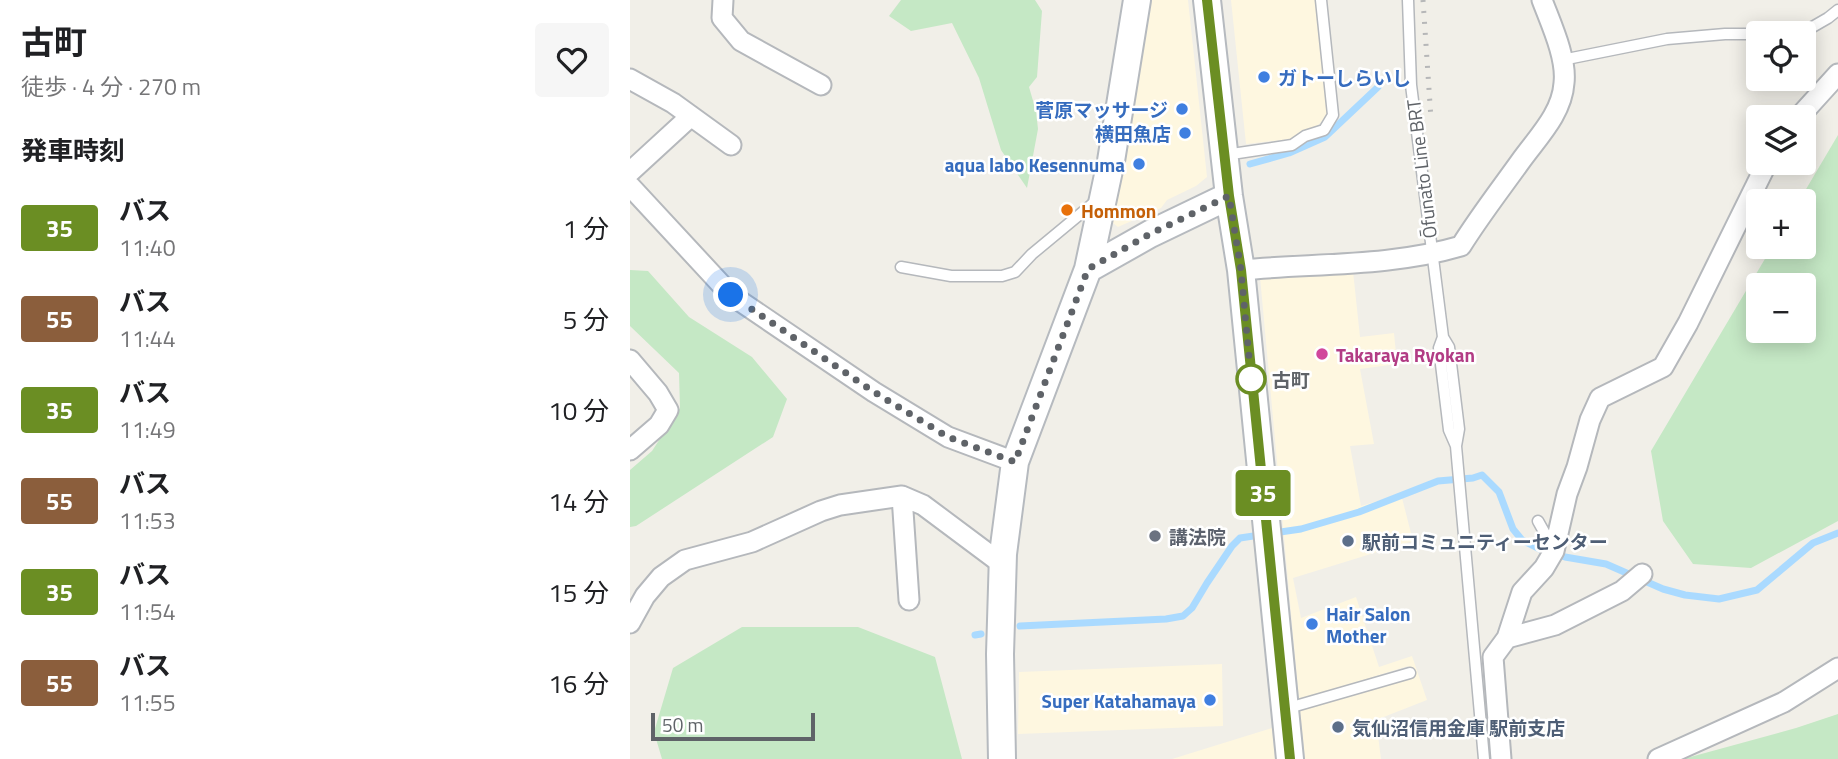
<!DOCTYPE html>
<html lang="ja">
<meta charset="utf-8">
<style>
body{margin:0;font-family:"Titillium Web","Noto Sans JP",sans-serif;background:#f6f6f6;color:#202124;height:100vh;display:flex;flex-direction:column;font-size:26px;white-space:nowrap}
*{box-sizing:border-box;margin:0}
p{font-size:23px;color:#757577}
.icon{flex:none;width:38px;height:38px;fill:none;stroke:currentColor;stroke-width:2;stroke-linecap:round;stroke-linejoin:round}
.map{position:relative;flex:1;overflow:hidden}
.panel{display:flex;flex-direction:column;background:#fff;width:630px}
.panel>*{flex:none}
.badge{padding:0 14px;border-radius:5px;font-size:24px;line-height:46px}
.fabs{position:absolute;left:1116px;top:21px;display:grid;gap:14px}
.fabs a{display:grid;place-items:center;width:70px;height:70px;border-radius:7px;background:#fff;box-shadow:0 4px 18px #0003;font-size:35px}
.scale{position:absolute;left:21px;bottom:18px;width:164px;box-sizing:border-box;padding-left:7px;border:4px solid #5f6368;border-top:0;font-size:19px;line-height:24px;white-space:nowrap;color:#5f6368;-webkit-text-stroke:5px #fff;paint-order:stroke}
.you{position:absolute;width:35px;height:35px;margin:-18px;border:5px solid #fff;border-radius:50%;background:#1a73e8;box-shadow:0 0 0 10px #1a73e833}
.map>.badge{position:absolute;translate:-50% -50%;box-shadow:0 0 0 4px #fff}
h2{padding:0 21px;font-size:26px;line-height:63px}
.round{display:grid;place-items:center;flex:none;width:74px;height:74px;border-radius:7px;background:#f6f6f6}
.overview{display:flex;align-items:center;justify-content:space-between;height:119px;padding:0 21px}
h1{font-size:33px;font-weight:700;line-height:52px}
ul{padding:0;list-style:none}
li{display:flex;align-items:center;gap:21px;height:91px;padding:0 21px}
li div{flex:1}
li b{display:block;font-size:26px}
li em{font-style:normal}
li .badge{min-width:77px;font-weight:700;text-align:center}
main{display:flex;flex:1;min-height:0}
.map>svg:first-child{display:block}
.commercial{fill:#fef7e0}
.green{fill:#c5e8c5;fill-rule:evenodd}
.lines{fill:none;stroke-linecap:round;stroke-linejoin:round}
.stream{stroke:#aadaff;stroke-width:7}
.lane-casing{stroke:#b5b8bc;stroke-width:13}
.street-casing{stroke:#b5b8bc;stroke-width:23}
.secondary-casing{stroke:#b6babf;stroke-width:30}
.lane{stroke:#fff;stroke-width:10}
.street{stroke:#fff;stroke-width:19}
.secondary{stroke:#fff;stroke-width:26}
.rail{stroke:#b6b7b8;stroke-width:5;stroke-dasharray:2 9;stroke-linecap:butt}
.line-casing{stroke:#fff;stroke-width:16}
.line{stroke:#6b8e23;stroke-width:10}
.walk{stroke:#5f6368;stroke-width:7;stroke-dasharray:0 12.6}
.shop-dot{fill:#3f7fe0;stroke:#fff;stroke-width:2.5}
.food-dot{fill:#e8710a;stroke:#fff;stroke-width:2.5}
.hotel-dot{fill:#d1479c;stroke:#fff;stroke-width:2.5}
.stop-dot{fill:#fff;stroke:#6b8e23;stroke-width:3.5}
.worship-dot{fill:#6b7280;stroke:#fff;stroke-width:2.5}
.service-dot{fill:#5c6f8a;stroke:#fff;stroke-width:2.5}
.labels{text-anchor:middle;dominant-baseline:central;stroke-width:5;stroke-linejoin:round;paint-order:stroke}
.shop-label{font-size:19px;font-weight:bold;fill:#366cbe;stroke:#fff;text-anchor:end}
.street-label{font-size:19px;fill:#5f6368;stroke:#fff}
.food-label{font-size:19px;font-weight:bold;fill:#c56008;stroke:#fff;text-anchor:start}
.hotel-label{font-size:19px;font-weight:bold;fill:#b23c85;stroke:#fff;text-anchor:start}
.stop-label{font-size:19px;font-weight:bold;fill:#5f6368;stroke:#fff;text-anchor:start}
.worship-label{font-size:19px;font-weight:bold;fill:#5b616d;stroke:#fff;text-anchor:start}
.service-label{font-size:19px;font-weight:bold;fill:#4e5e75;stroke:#fff;text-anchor:start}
</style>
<main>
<section class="panel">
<div class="overview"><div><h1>古町</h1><p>徒歩 · 4 分 · 270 m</p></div><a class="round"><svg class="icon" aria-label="heart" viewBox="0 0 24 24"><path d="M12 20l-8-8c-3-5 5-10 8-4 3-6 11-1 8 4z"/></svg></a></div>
<h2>発車時刻</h2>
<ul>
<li><span class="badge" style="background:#6b8e23;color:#fff">35</span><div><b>バス</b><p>11:40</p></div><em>1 分</em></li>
<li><span class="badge" style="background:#8b5e3c;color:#fff">55</span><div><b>バス</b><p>11:44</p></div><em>5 分</em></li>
<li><span class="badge" style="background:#6b8e23;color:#fff">35</span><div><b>バス</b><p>11:49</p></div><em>10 分</em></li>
<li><span class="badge" style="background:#8b5e3c;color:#fff">55</span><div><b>バス</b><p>11:53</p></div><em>14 分</em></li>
<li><span class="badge" style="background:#6b8e23;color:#fff">35</span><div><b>バス</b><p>11:54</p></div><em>15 分</em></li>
<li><span class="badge" style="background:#8b5e3c;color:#fff">55</span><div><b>バス</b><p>11:55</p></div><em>16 分</em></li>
</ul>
</section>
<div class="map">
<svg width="1208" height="759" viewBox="0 0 1208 759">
<rect width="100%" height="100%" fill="#f1efe8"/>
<path class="commercial" d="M513,0H558L577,177L566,186L537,200L531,208L488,227L477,218Z
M601,0H686L698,115L686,127L661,139L616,144Z
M723,271L730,337L764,333L767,364L730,369L744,444L720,446L731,506L771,494L783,541L663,578L671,618L726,597L749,667L782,656L797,700L746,720L751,759H675L670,711L782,675L778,666L669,700L630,277Z
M592,664L593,726L388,734L389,672Z
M642,728L645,759H542Z"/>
<path class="green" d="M271,0H405L412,11L407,77L399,87L406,111L408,129L397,188L371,150L349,78L322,23L281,31L259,16Z
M1208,135V521L1121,568L1063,564L1033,521L1021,451L1142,247H1174V201H1169ZM1129,285H1174V331H1129Z
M0,270L18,271L59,317L122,357L157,399L143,437L6,526L0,527V470L22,451L50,408L49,373L0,326Z
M112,627H228L305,657L332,759H32L24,732L43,668Z
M1208,714V759H1053L1166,728Z"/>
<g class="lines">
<path class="stream" d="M620,164L659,153L695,137L748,87
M390,626L536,619L553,616L562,608L577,583L602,546L610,538L671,529L729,512L808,481L843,478L852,475L869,492L883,529L892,540L910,549L935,557L976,564L1033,589L1055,595L1089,599L1127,590L1183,543L1208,533
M345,635L351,634"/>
<g class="lane-casing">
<path id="lane" d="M778,0L781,85L813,337L819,347L829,429L826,446L854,759
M1172,33L1198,18L1208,10
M932,60L1037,39L1095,34H1129
M595,155L662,145L675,136L694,130L703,115L691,0
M271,267L321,276H372L385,272L402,254L466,201
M813,337L809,348L819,430L826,446
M908,521L923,548
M655,709L780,673"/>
</g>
<g class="street-casing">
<path id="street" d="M93,0L92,18L111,41L191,85
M0,79L43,103L101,145
M1169,117L1208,74
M0,172L61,116
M0,186L101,295L244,392L318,437L385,462
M611,270C684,263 760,267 831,246C849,217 870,190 890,162C907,138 932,114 934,83C937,58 921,24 912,0
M0,360L28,393L38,410L29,425L0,450
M272,496L279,600
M0,623L15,596L31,577L55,560L122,542L191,511L210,505L272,496L293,505L372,564
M877,638L925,625L992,591L1012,574
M871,759L863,657L877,638L892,592L914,568L924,551L937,494L947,467L960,420L970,398L1033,367L1058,323L1137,163
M1028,759L1154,702L1208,668"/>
</g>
<g class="secondary-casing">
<path id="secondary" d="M577,0L599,196L611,270L660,759
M458,269L481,161L507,0
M372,759L370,654L373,554L385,462L458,269L520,234L599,196"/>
</g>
<use href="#lane" class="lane"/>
<use href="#street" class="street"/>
<use href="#secondary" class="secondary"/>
<path class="rail" d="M793,0L801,119"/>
</g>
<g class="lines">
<g class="line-casing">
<path id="line" d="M577,0L599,196L611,270L660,759"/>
</g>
<use href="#line" class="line"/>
<path class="walk" d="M101,295L244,392L318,437L385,462L458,269L520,234L599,196L611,270L621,379"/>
</g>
<g class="shop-dot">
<circle cx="634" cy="77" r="7"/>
<circle cx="552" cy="109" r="7"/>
<circle cx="555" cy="133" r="7"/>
<circle cx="509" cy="164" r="7"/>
<circle cx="682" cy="624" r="7"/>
<circle cx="580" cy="700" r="7"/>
</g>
<circle class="food-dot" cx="437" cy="210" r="7"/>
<circle class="hotel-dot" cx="692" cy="354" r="7"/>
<circle class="stop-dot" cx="621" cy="379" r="14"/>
<circle class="worship-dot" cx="525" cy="536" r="7"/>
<g class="service-dot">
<circle cx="718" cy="541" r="7"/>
<circle cx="708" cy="727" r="7"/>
</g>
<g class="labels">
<g class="shop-label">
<text x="648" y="77" text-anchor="start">ガトーしらいし</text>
<text x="538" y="109">菅原マッサージ</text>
<text x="541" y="133">横田魚店</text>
<text x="495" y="164">aqua labo Kesennuma</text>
<text x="696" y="613" text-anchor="start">Hair Salon<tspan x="696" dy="22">Mother</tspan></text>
<text x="566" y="700">Super Katahamaya</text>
</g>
<g class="street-label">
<text transform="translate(791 169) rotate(-97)">Ōfunato Line BRT</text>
</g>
<g class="food-label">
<text x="451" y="210">Hommon</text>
</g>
<g class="hotel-label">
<text x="706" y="354">Takaraya Ryokan</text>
</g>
<g class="stop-label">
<text x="642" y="379">古町</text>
</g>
<g class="worship-label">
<text x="539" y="536">講法院</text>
</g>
<g class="service-label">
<text x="732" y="541">駅前コミュニティーセンター</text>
<text x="722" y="727">気仙沼信用金庫 駅前支店</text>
</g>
</g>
</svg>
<div class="fabs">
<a><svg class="icon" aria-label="locate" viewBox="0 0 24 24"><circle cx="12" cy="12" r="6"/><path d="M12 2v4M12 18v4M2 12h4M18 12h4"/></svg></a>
<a><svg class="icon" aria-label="layers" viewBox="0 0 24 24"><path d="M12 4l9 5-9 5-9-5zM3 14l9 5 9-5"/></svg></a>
<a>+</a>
<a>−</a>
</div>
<div class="scale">50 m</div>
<div class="you" style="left:101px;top:295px"></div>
<b class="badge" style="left:633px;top:493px;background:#6b8e23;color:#fff">35</b>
</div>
</main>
